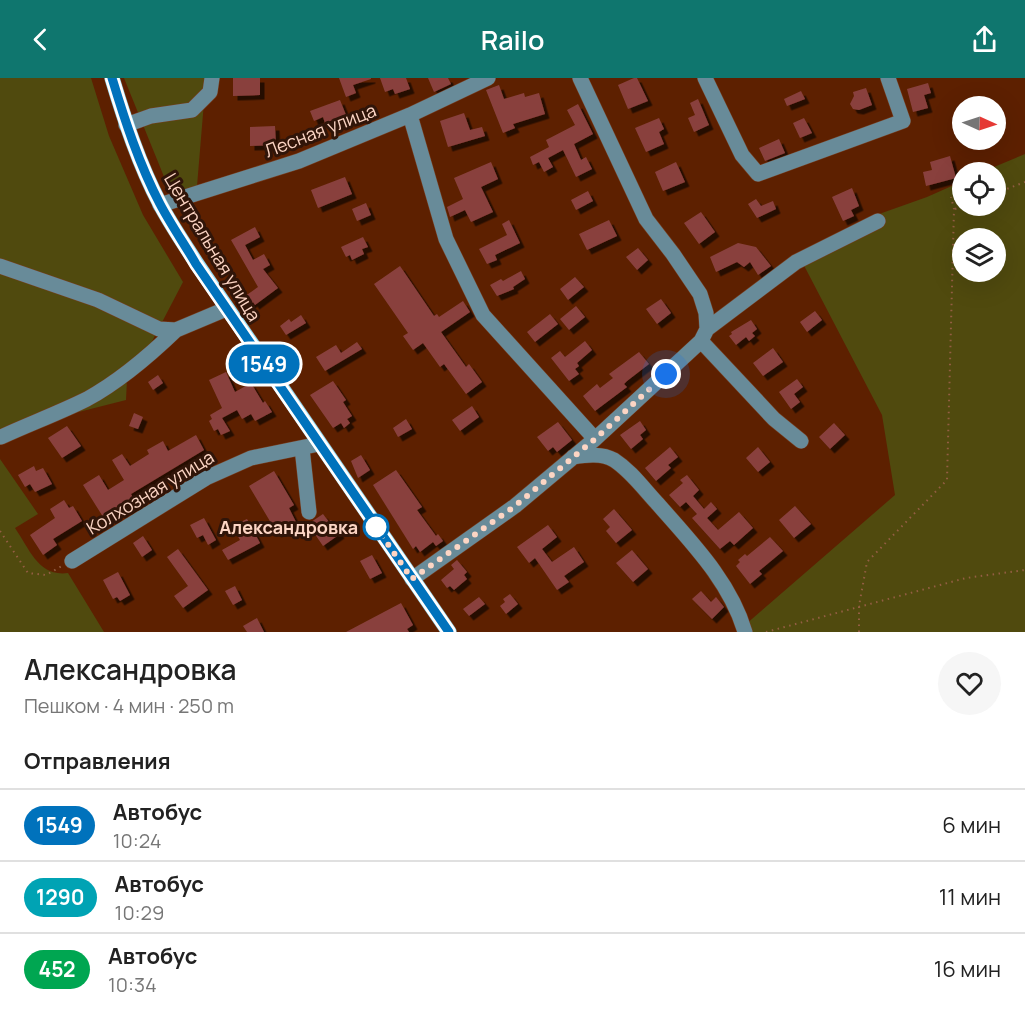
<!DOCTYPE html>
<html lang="ru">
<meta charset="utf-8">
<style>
body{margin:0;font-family:Manrope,sans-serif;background:#f6f6f6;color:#222;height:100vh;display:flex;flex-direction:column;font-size:22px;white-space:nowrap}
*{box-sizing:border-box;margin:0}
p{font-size:20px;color:#767676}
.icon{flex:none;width:33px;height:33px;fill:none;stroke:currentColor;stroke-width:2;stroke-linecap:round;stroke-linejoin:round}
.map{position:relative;height:554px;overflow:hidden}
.drawer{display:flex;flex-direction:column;background:#fff;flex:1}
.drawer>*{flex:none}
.badge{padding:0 12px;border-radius:20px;font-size:21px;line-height:39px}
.needle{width:39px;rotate:93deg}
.fabs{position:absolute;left:952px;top:18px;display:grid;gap:12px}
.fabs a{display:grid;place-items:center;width:54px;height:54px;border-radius:50%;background:#fff;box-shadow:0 6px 24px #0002;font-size:30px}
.you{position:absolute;width:30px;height:30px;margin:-15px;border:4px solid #fff;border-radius:50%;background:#1a73e8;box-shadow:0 0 0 9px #1a73e833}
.map>.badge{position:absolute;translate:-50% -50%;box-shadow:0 0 0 3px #fff}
h2{padding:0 24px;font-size:22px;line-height:54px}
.round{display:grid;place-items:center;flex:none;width:63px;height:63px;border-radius:32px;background:#f6f6f6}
.headline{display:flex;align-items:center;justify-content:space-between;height:102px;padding:0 24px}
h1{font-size:28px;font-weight:600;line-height:45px}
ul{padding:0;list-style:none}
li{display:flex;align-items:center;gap:18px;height:72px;padding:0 24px;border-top:2px solid #e0e0e0}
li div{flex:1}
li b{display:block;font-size:22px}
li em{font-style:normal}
li .badge{min-width:66px;font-weight:700;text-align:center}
header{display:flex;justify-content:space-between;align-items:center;height:78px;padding:0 24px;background:#0f766e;color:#fff;font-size:27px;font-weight:600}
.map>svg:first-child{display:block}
.green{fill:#504a0e;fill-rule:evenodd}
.building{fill:#89413e;filter:url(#shadow)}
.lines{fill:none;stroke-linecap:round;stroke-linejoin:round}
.minor-casing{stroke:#763d1f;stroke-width:16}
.major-casing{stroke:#763d1f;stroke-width:16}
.path{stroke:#935e43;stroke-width:2;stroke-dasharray:1.5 4.5;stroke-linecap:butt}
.minor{stroke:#688b99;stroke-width:15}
.major{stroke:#94e0fc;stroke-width:15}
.line-casing{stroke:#fff;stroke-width:14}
.line{stroke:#0072bc;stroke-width:9}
.walk{stroke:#fcd5c4;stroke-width:6;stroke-dasharray:0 10.8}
.stop-dot{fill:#fff;stroke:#0072bc;stroke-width:3}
.labels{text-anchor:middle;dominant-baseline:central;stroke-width:6;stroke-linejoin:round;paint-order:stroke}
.street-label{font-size:18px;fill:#fcd5c4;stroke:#301509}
.stop-label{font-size:18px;font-weight:bold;fill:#fcd5c4;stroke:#301509;text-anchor:end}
</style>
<header><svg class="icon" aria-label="back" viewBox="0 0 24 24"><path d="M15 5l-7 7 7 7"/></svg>Railo<svg class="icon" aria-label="share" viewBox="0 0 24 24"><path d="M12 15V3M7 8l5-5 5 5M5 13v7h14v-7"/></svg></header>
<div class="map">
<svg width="1025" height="554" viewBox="0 0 1025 554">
<defs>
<filter id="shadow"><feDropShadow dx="4.5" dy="4.5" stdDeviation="0" flood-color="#0009"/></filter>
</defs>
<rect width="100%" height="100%" fill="#5d2000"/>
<path class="green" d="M0,0H91L109,58L143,137L183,204L147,273L127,301L126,322L63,338L0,365Z
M124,0H206L197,108L171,116Z
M1025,76V554H737L895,417L882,337L798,176L882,135L927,119L963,103V128H996V94H982ZM963,160H996V194H963Z
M0,381L38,436L15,450C30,472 39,499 68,495L104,554H0Z"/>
<path class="building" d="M233,0H260V17L233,18Z
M339,0H371V1L353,7L356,15L346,19Z
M380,0H406L410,11L395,16L393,11L385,14Z
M428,0H448L451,6L434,14Z
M634,0H637L648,23L628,31L618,7Z
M928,5L931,15L924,17L928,30L913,34L907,11Z
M499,7L504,21L524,15L525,19L539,15L545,36L513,46L515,50L503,55L486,12Z
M866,10L872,27L859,32L853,31L850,26L854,18L853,14Z
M801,13L805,21L787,28L784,21Z
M698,21L709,47L694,54L688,40L695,37L690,25Z
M340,22L346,37L325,45L323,39L314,43L310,33Z
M578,26L593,56L574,66L581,82L586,79L592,91L576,99L563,72L548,80L553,89L544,94L539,84L533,87L530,79L549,69L546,62L575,47L567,32Z
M464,35L470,52L482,49L485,58L448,69L440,43Z
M659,40L664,51L659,54L664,66L646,74L635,50Z
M804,40L812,55L800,60L793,45Z
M275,48L276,67L250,68V49Z
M779,61L785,75L765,83L759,70Z
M950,78L956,100L926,108L923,94L932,92L930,84Z
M491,84L498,101L481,109L493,134L471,144L465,132L450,139L447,129L463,121L454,100Z
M676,84L685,104L663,113L655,94Z
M345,99L352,116L318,130L311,112Z
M852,110L859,128L851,132L854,138L843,143L832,119Z
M588,113L593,123L576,132L571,122Z
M756,121L761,128L773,123L776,131L757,140L748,126Z
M366,125L371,137L357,143L352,131Z
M701,134L715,154L699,166L684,145Z
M509,142L520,165L495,177L497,182L487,186L479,171L507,157L502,146Z
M609,142L617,158L587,172L579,156Z
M255,149L260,159L245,167L253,182L264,176L270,187L263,191L278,210L255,227L253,224L247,229L241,221L258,209L231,162Z
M363,159L368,169L362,171L364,176L352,182L350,177L346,179L341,169Z
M738,165L756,169L771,188L758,197L750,184L744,189L737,184L716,194L710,179Z
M638,170L648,182L637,192L626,179Z
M400,188L434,238L437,236L439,239L463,223L470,234L441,254L466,289L469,286L482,304L466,316L444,286L440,289L423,265L413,272L403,258L408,255L374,206Z
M521,193L525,201L513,209L514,211L497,218L490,207L501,201L503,203Z
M575,199L584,209L568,222L560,211Z
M661,221L671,235L657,246L646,231Z
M576,228L585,239L569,252L560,241Z
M815,233L822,242L807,254L800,244Z
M550,236L558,246L535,264L527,254Z
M301,237L306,245L286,257L280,248L289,241L291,244Z
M751,242L757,251L752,255L755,258L749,263L746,259L736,267L729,258L732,256L731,254Z
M585,263L592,272L577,285L579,288L575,291L579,296L569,303L551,280L560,273L565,279Z
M357,264L362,271L325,293L316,279L336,267L341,275Z
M773,270L783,284L763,298L753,285Z
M639,274L649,286L627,303L624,306L627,309L595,333L583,318L597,306L600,310L613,300L609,296Z
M226,294L235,314L251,305L263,325L265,323L272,334L255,343L251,336L242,341L237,332L222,340L230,353L221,357L218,351L214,353L209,343L212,341L210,337L222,330L209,302Z
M158,297L163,305L153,312L148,304Z
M797,301L803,309L794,316L800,324L791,331L779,314Z
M333,303L346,322L343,324L352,338L347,341L350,345L344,350L341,345L333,350L310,317Z
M472,328L479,339L460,353L452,342Z
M134,335L143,339L138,351L129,348Z
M406,341L412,351L398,359L393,350Z
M640,343L646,352L640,357L643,361L631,371L620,357Z
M558,344L572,362L557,374L553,369L548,373L537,359Z
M834,345L845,357L830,371L819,359Z
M67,348L81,368L62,380L48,360Z
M196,357L204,372L131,416L138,429L131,434L128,428L105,442L83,407L99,397L108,412L124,402L112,382L122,376L130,388L149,376L147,372L163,363L168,373Z
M670,369L678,379L668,387L671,390L656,403L645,390Z
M758,369L770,384L758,394L746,380Z
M361,377L370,392L358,400L351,383Z
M34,388L36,393L43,390L52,406L35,414L30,406L25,409L18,397Z
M396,392L422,429L417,432L436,458L438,456L443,463L436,468L433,464L420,474L416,468L413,471L373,407Z
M274,393L294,427L289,430L296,444L277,455L249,408Z
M687,397L699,412L693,418L704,431L711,424L717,431L707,440L718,452L739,434L753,450L734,467L730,463L720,471L692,440L697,436L686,424L680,429L669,417L683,405L680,402Z
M64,422L69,430L73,428L82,443L53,461L57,467L43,477L30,457L55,440L50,431Z
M795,428L811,446L794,460L779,442Z
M614,431L632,452L616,465L606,453L610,449L603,441Z
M323,436L329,444L331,442L340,456L323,468L308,446Z
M204,440L216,462L208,467L203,457L197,460L190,447Z
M247,441L260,465L228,482L222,472L240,462L232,448Z
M548,447L557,459L542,471L552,484L574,469L584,484L564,498L569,504L557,512L535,480L529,485L517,469Z
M143,458L152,472L142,479L133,465Z
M770,459L783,473L759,493L762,496L750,506L736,488L740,484L738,482L745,476L747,478Z
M178,471L208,512L183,530L174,518L188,508L167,479Z
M632,472L648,491L633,504L616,485Z
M372,477L382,495L370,501L360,483Z
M457,482L467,494L464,497L467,501L454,512L450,508L447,510L441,502L454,491L451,487Z
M118,494L130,517L120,523L117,519L113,521L103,502Z
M235,508L242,522L233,527L225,513Z
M701,513L711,524L716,519L724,529L712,541L692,521Z
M510,516L518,526L506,536L500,528L505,524L503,521Z
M479,519L485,526L469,538L463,531Z
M401,525L413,547L407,551L409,554H346Z
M257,540L264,554H247L243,548Z"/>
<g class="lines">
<g class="minor-casing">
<path id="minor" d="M705,0L742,77L758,96L903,43L888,0
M410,37L446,161L483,237L595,361
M126,47L151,38L192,32L210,14L212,0
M160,127L299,83L410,37L488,0
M0,188L98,222L159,251L176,252L226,231
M707,251L796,184L878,143
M701,263L774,341L801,363
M1,359C29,346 59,335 87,321C120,303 149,278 176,252
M302,370L309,434
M573,379C586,377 602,375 614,382C631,393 643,410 657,425C691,464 730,503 745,554
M72,483L206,400L251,380L319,366
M412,501L515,428L595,361L701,263L707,251L706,235L700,216L673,176L646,141L580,0"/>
</g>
<g class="major-casing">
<path id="major" d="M112,0C125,43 139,86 160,126C171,147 185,167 197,186L449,554"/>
</g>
<path class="path" d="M996,115L1025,104
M955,131L963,128
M0,453L28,495L46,497L62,488
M766,554L966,500L1025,492
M859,554V528L867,484L947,402L954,131L951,119"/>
<use href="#minor" class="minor"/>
<use href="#major" class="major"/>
</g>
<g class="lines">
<g class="line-casing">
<path id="line" d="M112,0C125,43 139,86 160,126C171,147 185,167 196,186L449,554"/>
</g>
<use href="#line" class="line"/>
<path class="walk" d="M376,449L412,501L515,428L595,361L666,296"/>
</g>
<circle class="stop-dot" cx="376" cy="449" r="12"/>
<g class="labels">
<g class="street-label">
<text transform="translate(320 52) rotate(-21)">Лесная улица</text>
<text transform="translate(213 169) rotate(59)">Центральная улица</text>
<text transform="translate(150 414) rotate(-31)">Колхозная улица</text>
</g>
<g class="stop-label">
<text x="358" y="449">Александровка</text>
</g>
</g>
</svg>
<div class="fabs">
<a><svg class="needle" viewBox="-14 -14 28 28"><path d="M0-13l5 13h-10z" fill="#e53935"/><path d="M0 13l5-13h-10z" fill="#767676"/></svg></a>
<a><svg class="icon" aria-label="locate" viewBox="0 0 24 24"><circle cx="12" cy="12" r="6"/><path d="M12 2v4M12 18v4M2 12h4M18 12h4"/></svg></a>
<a><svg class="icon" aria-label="layers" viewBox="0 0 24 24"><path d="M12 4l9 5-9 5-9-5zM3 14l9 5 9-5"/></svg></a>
</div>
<div class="you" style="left:666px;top:296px"></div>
<b class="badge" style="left:264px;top:286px;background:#0072bc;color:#fff">1549</b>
</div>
<section class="drawer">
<div class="headline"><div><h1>Александровка</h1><p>Пешком · 4 мин · 250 m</p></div><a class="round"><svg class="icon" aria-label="heart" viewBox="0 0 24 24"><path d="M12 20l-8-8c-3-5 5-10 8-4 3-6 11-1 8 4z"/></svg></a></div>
<h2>Отправления</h2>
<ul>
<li><span class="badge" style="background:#0072bc;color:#fff">1549</span><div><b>Автобус</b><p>10:24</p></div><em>6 мин</em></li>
<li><span class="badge" style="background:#00a3b4;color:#fff">1290</span><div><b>Автобус</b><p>10:29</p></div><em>11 мин</em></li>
<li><span class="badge" style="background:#00a651;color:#fff">452</span><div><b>Автобус</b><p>10:34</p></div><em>16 мин</em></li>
</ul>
</section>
